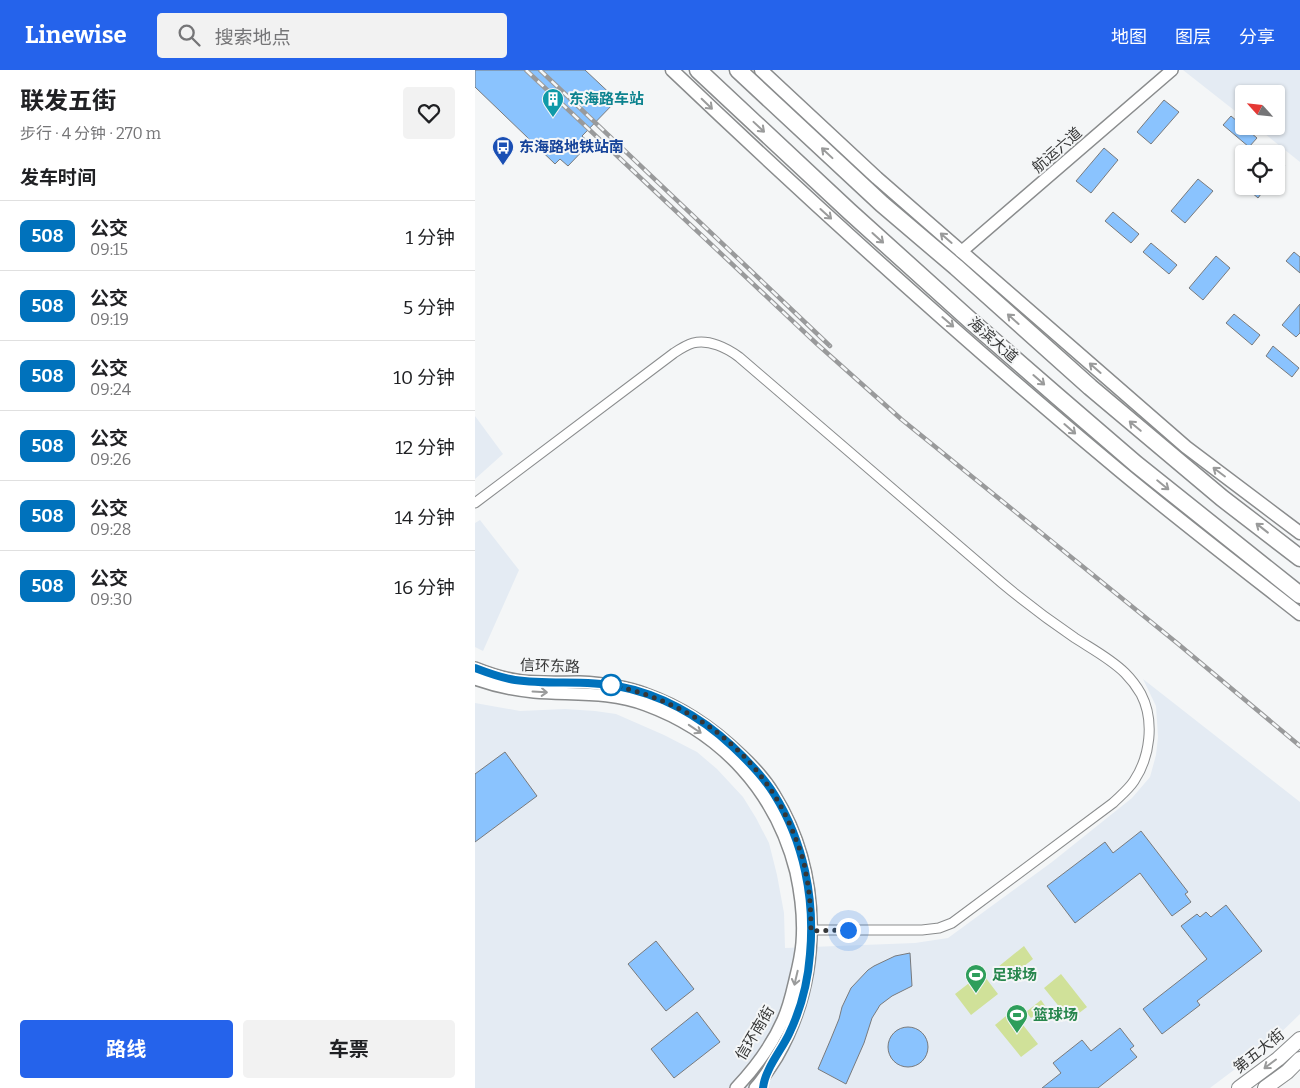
<!DOCTYPE html>
<html lang="zh">
<meta charset="utf-8">
<style>
body{margin:0;font-family:Bitter,"Noto Sans SC",serif;background:#f2f2f2;color:#202124;height:100vh;display:flex;flex-direction:column;font-size:19px;white-space:nowrap}
*{box-sizing:border-box;margin:0}
p{font-size:16px;color:#757577}
.icon{flex:none;width:28px;height:28px;fill:none;stroke:currentColor;stroke-width:2;stroke-linecap:round;stroke-linejoin:round}
.map{position:relative;flex:1;overflow:hidden}
.panel{display:flex;flex-direction:column;background:#fff;width:475px}
.panel>*{flex:none}
.badge{padding:0 10px;border-radius:8px;font-size:18px;line-height:32px}
.needle{width:32px;rotate:297deg}
.tools{position:absolute;left:760px;top:15px;display:grid;gap:10px}
.tools a{display:grid;place-items:center;width:50px;height:50px;border-radius:5px;background:#fff;box-shadow:0 1px 4px #0004;font-size:25px}
.you{position:absolute;width:25px;height:25px;margin:-12px;border:4px solid #fff;border-radius:50%;background:#1a73e8;box-shadow:0 0 0 8px #1a73e833}
.map>.badge{position:absolute;translate:-50% -50%;box-shadow:0 0 0 2px #fff}
h2{padding:0 20px;font-size:19px;line-height:45px}
.round{display:grid;place-items:center;flex:none;width:52px;height:52px;border-radius:5px;background:#f2f2f2}
.overview{display:flex;align-items:center;justify-content:space-between;height:85px;padding:0 20px}
h1{font-size:24px;font-weight:700;line-height:38px}
.cta{display:flex;gap:10px;margin-top:auto;padding:10px 20px}
.cta a{flex:1;height:58px;border-radius:5px;background:#2563eb;color:#fff;font-size:20px;font-weight:700;line-height:58px;text-align:center}
.cta a+a{background:#f2f2f2;color:#202124}
ul{padding:0;list-style:none}
li{display:flex;align-items:center;gap:15px;height:70px;padding:0 20px;border-top:1px solid #e0e0e0}
li div{flex:1}
li b{display:block;font-size:19px}
li em{font-style:normal}
li .badge{min-width:55px;font-weight:700;text-align:center}
header{display:flex;align-items:center;gap:30px;box-sizing:border-box;height:70px;padding:0 25px;background:#2563eb;color:#fff}
header strong{font-size:24px}
nav{display:flex;gap:28px;margin-inline-start:auto;font-size:18px}
.search{width:350px;height:45px;background:#f2f2f2;display:flex;align-items:center;gap:12px;box-sizing:border-box;padding:0 18px;border-radius:5px;color:#757577;font-size:19px}
main{display:flex;flex:1;min-height:0}
.map>svg:first-child{display:block}
.built{fill:#e4ebf3}
.green{fill:#d0e199}
.building{fill:#8ac3fe;stroke:#797a7c}
.lines{fill:none;stroke-linecap:round;stroke-linejoin:round}
.minor-casing{stroke:#8a8c8d;stroke-width:11}
.tertiary-casing{stroke:#8a8c8d;stroke-width:14}
.secondary-casing{stroke:#8a8c8d;stroke-width:15}
.primary-casing{stroke:#8a8c8d;stroke-width:16}
.motorway-casing{stroke:#8a8c8d;stroke-width:19}
.minor{stroke:#fff;stroke-width:9}
.tertiary{stroke:#fff;stroke-width:11}
.secondary{stroke:#fff;stroke-width:12}
.primary{stroke:#fff;stroke-width:14}
.motorway{stroke:#fff;stroke-width:16}
.rail-casing{stroke:#999a9b;stroke-width:4.5}
.rail{stroke:#f4f6f7;stroke-width:2.5;stroke-dasharray:8;stroke-linecap:butt}
.oneway{stroke:#9a9b9b}
.line-casing{stroke:#fff;stroke-width:11}
.line{stroke:#0072bc;stroke-width:8}
.walk{stroke:#363737;stroke-width:5;stroke-dasharray:0 9}
.stop-dot{fill:#fff;stroke:#0072bc;stroke-width:2.5}
.labels{text-anchor:middle;dominant-baseline:central;stroke-width:4;stroke-linejoin:round;paint-order:stroke}
.culture-label{font-size:15px;font-weight:bold;fill:#0d838f;stroke:#f4f6f7;text-anchor:start}
.transit-label{font-size:15px;font-weight:bold;fill:#164399;stroke:#f4f6f7;text-anchor:start}
.street-label{font-size:15px;fill:#363737;stroke:#f4f6f7}
.leisure-label{font-size:15px;font-weight:bold;fill:#27864d;stroke:#f4f6f7;text-anchor:start}
</style>
<header>
<strong>Linewise</strong>
<div class="search"><svg class="icon" aria-label="search" viewBox="0 0 24 24"><circle cx="10" cy="10" r="6"/><path d="M15 15l6 6"/></svg>搜索地点</div>
<nav><a>地图</a><a>图层</a><a>分享</a></nav>
</header>
<main>
<section class="panel">
<div class="overview"><div><h1>联发五街</h1><p>步行 · 4 分钟 · 270 m</p></div><a class="round"><svg class="icon" aria-label="heart" viewBox="0 0 24 24"><path d="M12 20l-8-8c-3-5 5-10 8-4 3-6 11-1 8 4z"/></svg></a></div>
<h2>发车时间</h2>
<ul>
<li><span class="badge" style="background:#0072bc;color:#fff">508</span><div><b>公交</b><p>09:15</p></div><em>1 分钟</em></li>
<li><span class="badge" style="background:#0072bc;color:#fff">508</span><div><b>公交</b><p>09:19</p></div><em>5 分钟</em></li>
<li><span class="badge" style="background:#0072bc;color:#fff">508</span><div><b>公交</b><p>09:24</p></div><em>10 分钟</em></li>
<li><span class="badge" style="background:#0072bc;color:#fff">508</span><div><b>公交</b><p>09:26</p></div><em>12 分钟</em></li>
<li><span class="badge" style="background:#0072bc;color:#fff">508</span><div><b>公交</b><p>09:28</p></div><em>14 分钟</em></li>
<li><span class="badge" style="background:#0072bc;color:#fff">508</span><div><b>公交</b><p>09:30</p></div><em>16 分钟</em></li>
</ul>
<div class="cta"><a>路线</a><a>车票</a></div>
</section>
<div class="map">
<svg width="825" height="1018" viewBox="0 0 825 1018">
<rect width="100%" height="100%" fill="#f4f6f7"/>
<path class="built" d="M708,0H825V92L780,56H801V24H769V48Z
M0,346L28,384L0,409Z
M5,450L44,500L8,581L0,577V453Z
M668,609L825,732V944L796,972L735,1018H0V633L45,641L90,639L120,641L141,644L189,665L222,682L242,699L268,727L281,748L294,773L302,805L309,843L310,878L440,873L473,868L577,792L657,728L675,707L681,685L683,667L681,636Z"/>
<path class="green" d="M549,876L558,889L528,913L518,901Z
M507,903L523,924L496,945L480,924Z
M586,904L612,937L595,950L569,918Z
M566,930L571,937L556,948L551,942Z
M537,941L563,974L546,987L520,955Z"/>
<path class="building" d="M0,0H110L142,30L107,66L115,73L93,96L85,89L80,94L0,17Z
M689,30L704,42L676,74L662,62Z
M756,46L782,68L774,77L748,55Z
M629,78L643,90L616,123L601,111Z
M801,88L810,95L801,105Z
M723,109L738,121L710,153L696,141Z
M769,116H792L783,128Z
M638,142L664,164L656,173L630,151Z
M676,173L702,195L694,204L668,182Z
M819,182L825,187V203L811,191Z
M741,186L755,198L728,230L714,218Z
M825,234V263L821,267L807,255Z
M759,244L785,265L777,275L751,253Z
M798,276L824,298L817,307L791,286Z
M30,682L62,726L0,772V704Z
M666,761L713,822L710,824L716,832L697,846L665,803L600,853L572,816L630,772L638,783Z
M751,835L787,881L722,931L725,935L687,964L668,939L732,889L706,856L722,844L725,847L731,842L736,847Z
M181,871L219,919L191,941L153,894Z
M435,883L437,916L417,926L405,935L402,940L397,948L389,973L371,1014L343,999L355,971L364,949L367,937L376,918L393,900L399,896L420,886Z
M222,942L245,972L199,1008L176,979Z
M413 977a20 20 0 1 1 40 0a20 20 0 1 1-40 0Z
M645,958L659,976L655,979L662,987L623,1018H567L586,1003L578,993L607,970L616,981Z"/>
<g class="lines">
<g class="minor-casing">
<path id="minor" d="M0,433L199,283C205,279 211,275 218,273C234,269 252,278 264,287L527,513C551,533 575,551 600,568C617,579 636,589 650,603C656,609 662,617 666,624C680,651 675,687 659,711C653,720 645,726 638,733L477,853L464,858L447,860H330"/>
</g>
<g class="tertiary-casing">
<path id="tertiary" d="M486,182L697,0
M0,598C15,604 31,609 47,611C66,613 85,612 104,612C126,613 150,616 171,624C208,637 237,657 265,684C278,696 290,709 299,724C348,803 348,907 302,987C295,998 289,1008 280,1018
M0,609C19,616 39,620 59,622C97,625 135,621 171,635C247,663 301,722 321,802C326,825 329,849 327,873C326,886 323,898 320,910C317,923 314,937 308,950C297,975 280,998 261,1018"/>
</g>
<g class="secondary-casing">
<path id="secondary" d="M197,0C342,138 491,273 645,401C704,450 765,497 825,544
M286,0L402,108L711,377L825,463"/>
</g>
<g class="primary-casing">
<path id="primary" d="M764,1018L803,989L825,969
M790,1018L812,1002L825,989"/>
</g>
<g class="motorway-casing">
<path id="motorway" d="M223,0L374,141L496,251L582,326L661,394L825,525
M263,0L407,134L481,197L615,317L747,428L825,488"/>
</g>
<use href="#minor" class="minor"/>
<use href="#tertiary" class="tertiary"/>
<use href="#secondary" class="secondary"/>
<use href="#primary" class="primary"/>
<use href="#motorway" class="motorway"/>
<g class="rail-casing">
<path id="rail" d="M51,0L342,274L426,349L702,573L825,676
M65,0L355,276"/>
</g>
<use href="#rail" class="rail"/>
</g>
<defs><path id="oneway-shaft" d="M-6 0H5M1.5-3L5.5 0L1.5 3" fill="none" stroke-width="1.6" stroke-linecap="round" stroke-linejoin="round" transform="scale(1.25)"/></defs>
<g class="oneway">
<use href="#oneway-shaft" transform="translate(232 34) rotate(44)"/>
<use href="#oneway-shaft" transform="translate(284 57) rotate(43)"/>
<use href="#oneway-shaft" transform="translate(352 83) rotate(-137)"/>
<use href="#oneway-shaft" transform="translate(351 144) rotate(42)"/>
<use href="#oneway-shaft" transform="translate(403 168) rotate(42)"/>
<use href="#oneway-shaft" transform="translate(471 168) rotate(-139)"/>
<use href="#oneway-shaft" transform="translate(538 249) rotate(-138)"/>
<use href="#oneway-shaft" transform="translate(473 252) rotate(41)"/>
<use href="#oneway-shaft" transform="translate(620 298) rotate(-139)"/>
<use href="#oneway-shaft" transform="translate(564 310) rotate(41)"/>
<use href="#oneway-shaft" transform="translate(660 356) rotate(-140)"/>
<use href="#oneway-shaft" transform="translate(595 359) rotate(41)"/>
<use href="#oneway-shaft" transform="translate(744 402) rotate(-143)"/>
<use href="#oneway-shaft" transform="translate(688 415) rotate(39)"/>
<use href="#oneway-shaft" transform="translate(787 458) rotate(-142)"/>
<use href="#oneway-shaft" transform="translate(65 622) rotate(3)"/>
<use href="#oneway-shaft" transform="translate(220 659) rotate(34)"/>
<use href="#oneway-shaft" transform="translate(321 908) rotate(103)"/>
<use href="#oneway-shaft" transform="translate(795 994) rotate(143)"/>
</g>
<g class="lines">
<g class="line-casing">
<path id="line" d="M0,598C13,603 26,608 40,610C74,615 108,610 142,616C185,624 225,646 257,676C273,691 288,706 299,724C329,772 340,829 335,884C333,911 326,939 314,964C306,981 290,999 288,1018"/>
</g>
<use href="#line" class="line"/>
<path class="walk" d="M136,615C217,632 283,681 316,757C322,772 329,788 331,804C335,823 336,842 336,861L373,860"/>
</g>
<defs>
<g id="building-pin" transform="scale(1.125)"><path d="M0 17L-7.5 6A9.5 9.5 0 1 1 7.5 6Z" fill="#0f9aa8" stroke="#f4f6f7"/><path d="M-4-6H4V6H1V3H-1V6H-4ZM-2.5-4.3h1.7v1.8h-1.7ZM.8-4.3h1.7v1.8H.8ZM-2.5-1h1.7V.8h-1.7ZM.8-1h1.7V.8H.8Z" fill="#fff"/></g>
<g id="bus-pin" transform="scale(1.125)"><path d="M0 17L-7.5 6A9.5 9.5 0 1 1 7.5 6Z" fill="#1a4fb4" stroke="#f4f6f7"/><path d="M-5-6H5V4H4V6H2V4H-2V6H-4V4H-5ZM-3.5-4V0h7V-4ZM-3.5 1.2v1.5H-2V1.2ZM2 1.2v1.5H3.5V1.2Z" fill="#fff"/></g>
<g id="stadium-pin" transform="scale(1.125)"><path d="M0 17L-7.5 6A9.5 9.5 0 1 1 7.5 6Z" fill="#2e9e5b" stroke="#f4f6f7"/><path d="M0-5a6.5 5 0 1 0 0 10a6.5 5 0 1 0 0-10ZM-3.5-1.8h7v3.6h-7Z" fill="#fff"/></g>
</defs>
<g fill-rule="evenodd">
<use href="#building-pin" x="78" y="29"/>
<use href="#bus-pin" x="28" y="77"/>
<use href="#stadium-pin" x="501" y="905"/>
<use href="#stadium-pin" x="542" y="945"/>
</g>
<circle class="stop-dot" cx="136" cy="615" r="10"/>
<g class="labels">
<g class="culture-label">
<text x="94" y="29">东海路车站</text>
</g>
<g class="transit-label">
<text x="44" y="77">东海路地铁站南</text>
</g>
<g class="street-label">
<text transform="translate(582 80) rotate(-41)">航运六道</text>
<text transform="translate(518 270) rotate(41)">海滨大道</text>
<text transform="translate(75 596) rotate(2)">信环东路</text>
<text transform="translate(280 963) rotate(-59)">信环南街</text>
<text transform="translate(784 981) rotate(-39)">第五大街</text>
</g>
<g class="leisure-label">
<text x="517" y="905">足球场</text>
<text x="558" y="945">篮球场</text>
</g>
</g>
</svg>
<div class="tools">
<a><svg class="needle" viewBox="-14 -14 28 28"><path d="M0-13l5 13h-10z" fill="#e53935"/><path d="M0 13l5-13h-10z" fill="#757577"/></svg></a>
<a><svg class="icon" aria-label="locate" viewBox="0 0 24 24"><circle cx="12" cy="12" r="6"/><path d="M12 2v4M12 18v4M2 12h4M18 12h4"/></svg></a>
</div>
<div class="you" style="left:373px;top:860px"></div>
</div>
</main>
